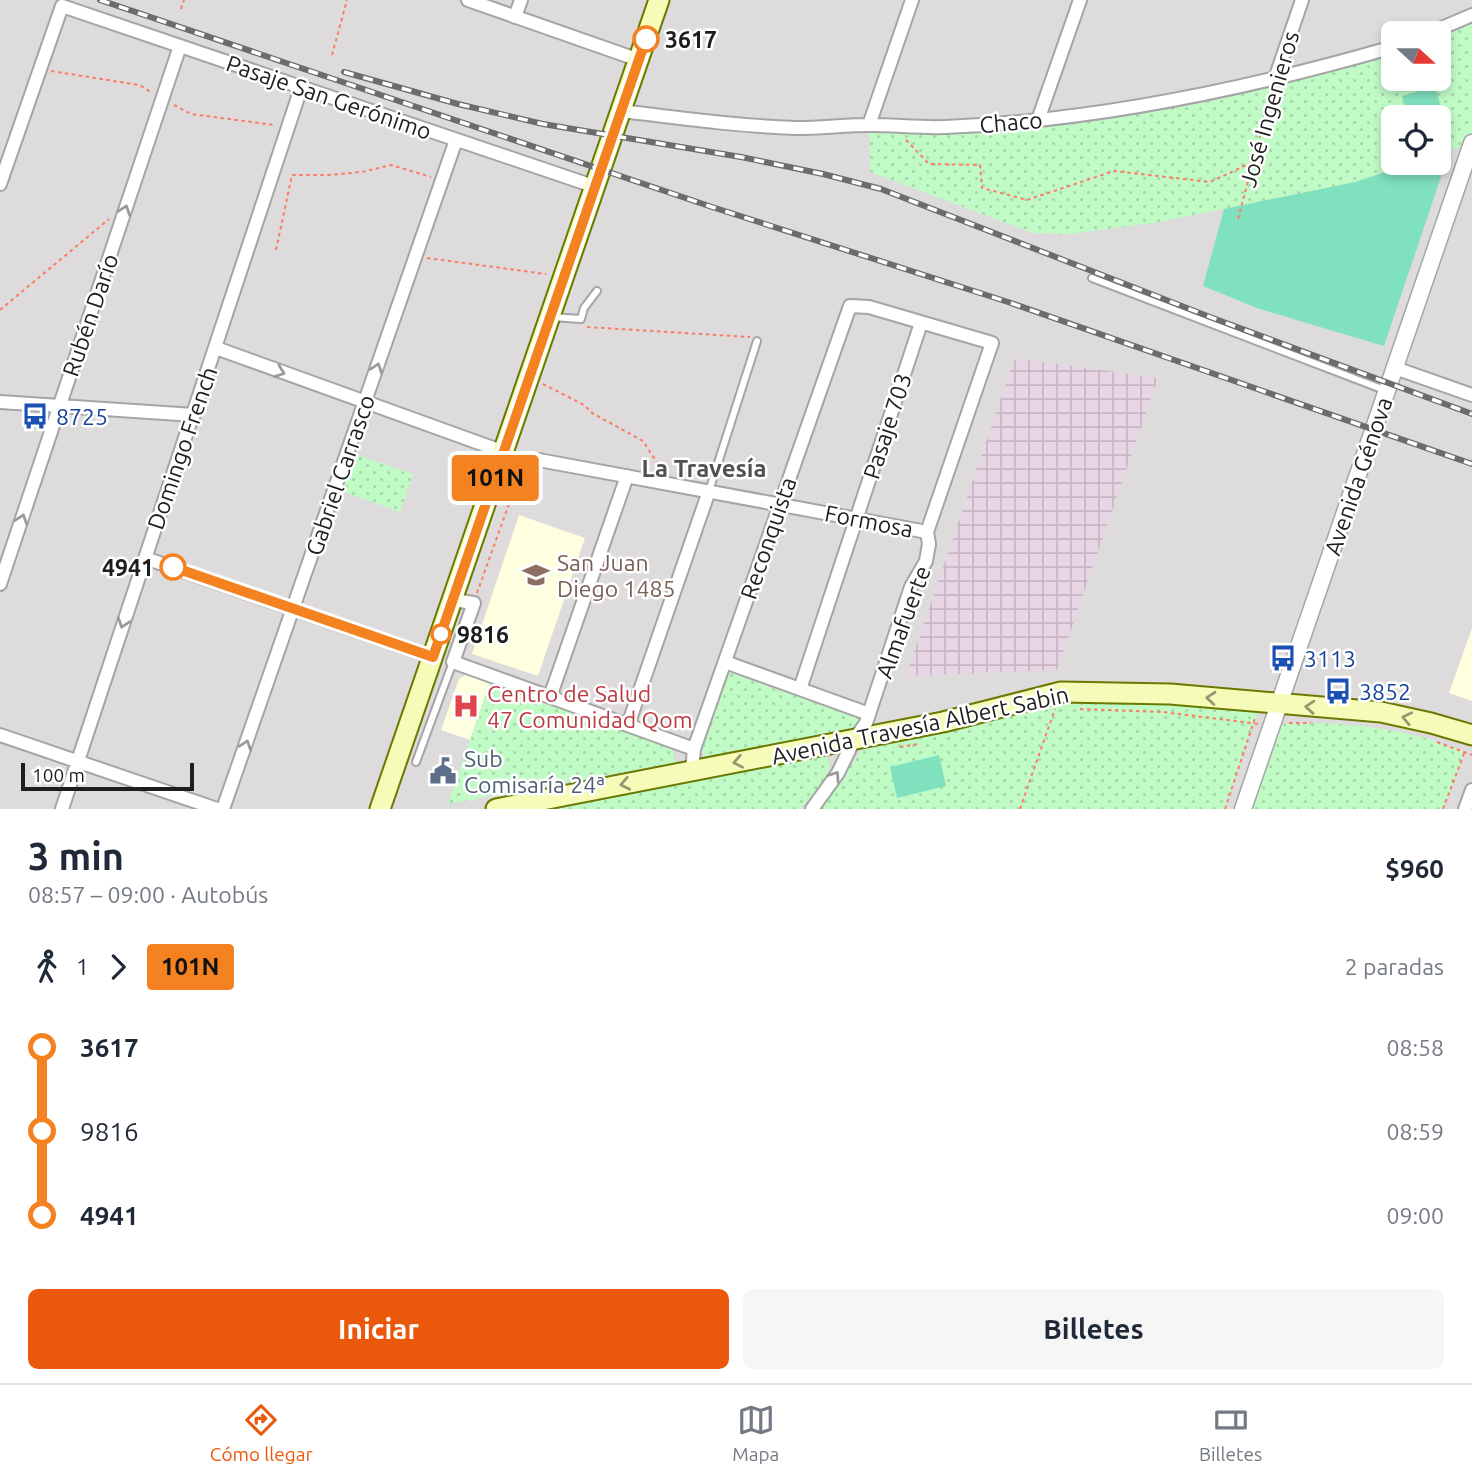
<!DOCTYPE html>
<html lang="es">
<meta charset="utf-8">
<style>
body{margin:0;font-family:Ubuntu,sans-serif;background:#f6f6f7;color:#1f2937;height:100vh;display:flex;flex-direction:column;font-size:26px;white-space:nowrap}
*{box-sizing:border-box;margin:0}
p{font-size:23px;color:#747a83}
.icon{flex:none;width:38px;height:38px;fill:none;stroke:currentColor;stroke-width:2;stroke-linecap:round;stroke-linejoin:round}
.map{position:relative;height:809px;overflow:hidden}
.details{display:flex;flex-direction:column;background:#fff;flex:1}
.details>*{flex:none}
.badge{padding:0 14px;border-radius:5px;font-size:24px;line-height:46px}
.needle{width:46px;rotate:111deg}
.fabs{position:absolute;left:1381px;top:21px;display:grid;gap:14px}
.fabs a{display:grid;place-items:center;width:70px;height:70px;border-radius:10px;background:#fff;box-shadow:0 4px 10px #0003;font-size:35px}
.scale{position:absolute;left:21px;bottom:18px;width:173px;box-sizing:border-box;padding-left:7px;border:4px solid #1e1e1e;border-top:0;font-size:19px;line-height:24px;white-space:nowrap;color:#1e1e1e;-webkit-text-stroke:5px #fff;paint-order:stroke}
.map>.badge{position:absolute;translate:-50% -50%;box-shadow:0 0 0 4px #fff}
.legs{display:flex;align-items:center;gap:10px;height:77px;padding:0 28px;font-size:23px}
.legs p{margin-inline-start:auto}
.summary{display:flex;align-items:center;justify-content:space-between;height:119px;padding:0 28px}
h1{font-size:38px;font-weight:700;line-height:52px}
.button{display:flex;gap:14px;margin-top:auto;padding:14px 28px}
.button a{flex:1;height:80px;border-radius:10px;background:#ea580c;color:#fff;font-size:28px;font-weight:700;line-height:80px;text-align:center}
.button a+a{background:#f6f6f7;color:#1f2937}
ul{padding:0 28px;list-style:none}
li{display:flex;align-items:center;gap:24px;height:84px;font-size:26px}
li i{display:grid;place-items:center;width:10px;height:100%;margin:0 9px;background:currentColor}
li i::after{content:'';width:18px;height:18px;margin:-9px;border:5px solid;border-radius:50%;background:#fff}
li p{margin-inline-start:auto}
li:first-child i{background:linear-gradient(#0000 50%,currentColor 0)}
li:last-child i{background:linear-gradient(currentColor 50%,#0000 0)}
.tabs{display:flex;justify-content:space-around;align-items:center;height:98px;border-top:2px solid #e0e1e3;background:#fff;font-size:19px;color:#747a83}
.tabs a{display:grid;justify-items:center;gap:4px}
.tabs .active{color:#ea580c}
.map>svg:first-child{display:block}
.residential{fill:#dddbdb;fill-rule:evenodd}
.industrial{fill:url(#industrial-grid)}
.education{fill:#feffde}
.park{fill:url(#park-dots)}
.pitch{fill:#80e1be}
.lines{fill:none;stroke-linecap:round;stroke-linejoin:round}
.service-casing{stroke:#a5a5a5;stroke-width:10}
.minor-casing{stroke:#a5a5a5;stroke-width:16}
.tertiary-casing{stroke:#a5a5a5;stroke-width:19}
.secondary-casing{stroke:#697902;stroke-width:23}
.path{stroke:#fe7b67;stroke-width:2;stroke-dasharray:3.5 3.5;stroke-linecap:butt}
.service{stroke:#fff;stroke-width:6}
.minor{stroke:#fff;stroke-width:12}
.tertiary{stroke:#fff;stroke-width:16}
.secondary{stroke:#f6fbb7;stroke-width:19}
.rail-casing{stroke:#6c6c6c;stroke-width:6}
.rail{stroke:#fff;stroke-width:3.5;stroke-dasharray:10;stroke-linecap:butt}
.oneway{stroke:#9a9a9a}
.oneway2{stroke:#959872}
.line-1-casing{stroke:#fff;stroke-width:16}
.line-1{stroke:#f58220;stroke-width:10}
.stop-1-dot{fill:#fff;stroke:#f58220;stroke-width:3.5}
.labels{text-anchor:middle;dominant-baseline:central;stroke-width:5;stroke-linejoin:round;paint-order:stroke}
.stop-label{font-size:23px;font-weight:bold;fill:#1e1e1e;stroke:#fff;text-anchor:start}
.street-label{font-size:23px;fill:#1e1e1e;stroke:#fff}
.transit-label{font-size:23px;fill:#164399;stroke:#fff;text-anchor:start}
.education-label{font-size:23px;fill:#785e54;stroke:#fff;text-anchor:start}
.health-label{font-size:23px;fill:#be3a42;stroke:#fff;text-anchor:start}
.service-label{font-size:23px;fill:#4e5e75;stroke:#fff;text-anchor:start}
.neighbourhood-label{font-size:24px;font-weight:bold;fill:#515151;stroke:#fff}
</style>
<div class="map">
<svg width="1472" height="809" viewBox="0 0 1472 809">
<defs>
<pattern id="industrial-grid" width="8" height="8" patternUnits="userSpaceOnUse" patternTransform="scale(1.75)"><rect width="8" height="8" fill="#e9d6e5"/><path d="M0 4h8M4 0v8" fill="none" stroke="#c7b7c4"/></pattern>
<pattern id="park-dots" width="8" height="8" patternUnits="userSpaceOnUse" patternTransform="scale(1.75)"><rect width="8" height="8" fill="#c0fbc6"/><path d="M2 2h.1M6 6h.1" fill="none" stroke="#a5d7aa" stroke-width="1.8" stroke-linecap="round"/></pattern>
</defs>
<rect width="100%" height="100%" fill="#f0ece4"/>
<path class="residential" d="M0,0H1472V809H0ZM1393,33H1438V79H1393ZM1393,117H1438V163H1393Z"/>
<path class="industrial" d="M1022,359L1158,378L1057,670L906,676L1014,360Z"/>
<path class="education" d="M519,515L585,538L538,676L472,654Z
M1472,628V701L1449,693Z
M465,675L490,682L470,740L441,730L459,679Z"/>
<path class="park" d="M1472,15V143L1439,154L1438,117H1393V163H1412L1355,182L1160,222L1070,234L1033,233L870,172L869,125L943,128L1211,93L1393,47V79H1438V33Z
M352,453L413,474L400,512L339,490Z
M729,672L859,719V726L705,758L702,750Z
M490,682L673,748L675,763L448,804Z
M1058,701L1182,702L1250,706L1257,713L1225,809H819L868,742Z
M1290,723C1349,722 1409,728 1465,752L1443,809H1250L1279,724Z
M827,755C837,775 813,794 800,809H558L675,782Z"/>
<path class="pitch" d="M1435,86L1450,139L1439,142L1438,117H1408L1402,96Z
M1450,150L1384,346L1257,308L1203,286L1224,209L1355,182L1412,163H1438L1439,154Z
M939,755L946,786L897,798L890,767Z"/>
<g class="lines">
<g class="service-casing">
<path id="service" d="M1092,278L1387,391
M552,317L581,319L584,308L597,291
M709,491L757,341
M416,762L453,662"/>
</g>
<g class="minor-casing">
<path id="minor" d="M468,0L639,60
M515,17L521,0
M1430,33L1472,15
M1276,76L1302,0
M622,111C679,118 738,126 796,128C821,128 846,125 870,125C895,125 920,128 945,127C1096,121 1248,89 1393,47
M1038,120L1080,0
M869,125L912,0
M0,184L62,6L596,187
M216,348L504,452
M1395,368L1472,395
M0,402L194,415
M522,465L539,460L927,532
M145,558L433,657
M0,584L180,46
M453,600L474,603L453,662L694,749
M725,662L869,714
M800,689L921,323
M550,697L627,476
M628,725L709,491
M0,735L217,809
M692,771L694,749L850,306L869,307L992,343L927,532L929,544L926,561L911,587L866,723L854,740L838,773L812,809
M62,809L301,88
M223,809L456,140
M1465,809L1472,790"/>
</g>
<g class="tertiary-casing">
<path id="tertiary" d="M1243,809L1472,143"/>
</g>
<g class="secondary-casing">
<path id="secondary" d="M380,809L659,0
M496,809L943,722L1061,692L1170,694L1381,712L1431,723L1472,735"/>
</g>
<path class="path" d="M181,9L184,0
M332,55L347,0
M51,71L139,85L151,92
M174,105L191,114L274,125
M906,140L929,164L980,165L982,188L1027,200L1114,171L1210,182L1253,162
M1238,219L1272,91
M276,250L292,175H328L362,172L391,165L431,177
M427,258L546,274
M0,310L109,219
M587,327L750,337
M543,384L584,405L592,413L643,441L656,461L659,470
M477,593L519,476
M1080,709L1163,712L1259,724
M1289,723H1311
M1437,742L1472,755
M900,747L918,744
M1020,809L1055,709
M1225,809L1255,718
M1443,809L1465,751"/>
<use href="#service" class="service"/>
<use href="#minor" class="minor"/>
<use href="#tertiary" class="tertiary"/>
<use href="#secondary" class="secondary"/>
<g class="rail-casing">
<path id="rail" d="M100,0L712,207L1008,302L1472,464
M344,72L458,104L543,124L741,157L823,174L881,189L1210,317L1472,414"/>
</g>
<use href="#rail" class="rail"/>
</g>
<defs><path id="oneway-chevron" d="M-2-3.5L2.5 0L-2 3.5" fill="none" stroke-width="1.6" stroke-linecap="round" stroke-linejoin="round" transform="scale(1.75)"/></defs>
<g class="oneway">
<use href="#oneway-chevron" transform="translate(125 210) rotate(-71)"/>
<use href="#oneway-chevron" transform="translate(377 368) rotate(-71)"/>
<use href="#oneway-chevron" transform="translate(280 372) rotate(20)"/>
<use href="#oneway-chevron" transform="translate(22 519) rotate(-72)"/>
<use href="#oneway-chevron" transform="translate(123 623) rotate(108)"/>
<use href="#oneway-chevron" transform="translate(246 745) rotate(-71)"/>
<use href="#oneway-chevron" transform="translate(835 776) rotate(-56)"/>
</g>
<g class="oneway2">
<use href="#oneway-chevron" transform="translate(1211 698) rotate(-175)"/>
<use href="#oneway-chevron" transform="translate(1310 707) rotate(-176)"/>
<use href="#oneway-chevron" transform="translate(1407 718) rotate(-168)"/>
<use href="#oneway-chevron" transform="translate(738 762) rotate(169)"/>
<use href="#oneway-chevron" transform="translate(625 784) rotate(169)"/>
</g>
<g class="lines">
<g class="line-1-casing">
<path id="line-1" d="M173,567L433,657L646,39"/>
</g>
<use href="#line-1" class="line-1"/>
</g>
<defs>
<g id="bus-bare" transform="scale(2.1)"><path d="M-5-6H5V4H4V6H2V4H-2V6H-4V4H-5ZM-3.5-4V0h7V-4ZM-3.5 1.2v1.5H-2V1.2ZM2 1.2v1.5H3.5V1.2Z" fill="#1a4fb4" stroke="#fff" stroke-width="2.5" paint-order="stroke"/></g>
<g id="school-bare" transform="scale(2.1)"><path d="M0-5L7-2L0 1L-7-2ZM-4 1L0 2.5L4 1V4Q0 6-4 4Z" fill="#8d6e63" stroke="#fff" stroke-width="2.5" paint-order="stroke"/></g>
<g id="hospital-bare" transform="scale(2.1)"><path d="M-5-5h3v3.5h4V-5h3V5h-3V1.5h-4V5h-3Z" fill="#e0444e" stroke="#fff" stroke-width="2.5" paint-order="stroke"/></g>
<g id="civic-bare" transform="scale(2.1)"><path d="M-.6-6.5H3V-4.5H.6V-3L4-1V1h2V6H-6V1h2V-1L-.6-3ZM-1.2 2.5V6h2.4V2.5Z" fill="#5c6f8a" stroke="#fff" stroke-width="2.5" paint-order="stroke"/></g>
</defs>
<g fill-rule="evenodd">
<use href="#bus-bare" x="35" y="416"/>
<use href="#school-bare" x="536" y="575"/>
<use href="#bus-bare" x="1283" y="658"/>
<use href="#bus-bare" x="1338" y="691"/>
<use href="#hospital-bare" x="466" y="706"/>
<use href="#civic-bare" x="443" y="771"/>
</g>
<g class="stop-1-dot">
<circle cx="646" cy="39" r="12"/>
<circle cx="173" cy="567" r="12"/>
<circle cx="441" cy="634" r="9"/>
</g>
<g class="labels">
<g class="stop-label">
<text x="665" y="39">3617</text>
<text x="154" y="567" text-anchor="end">4941</text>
<text x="457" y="634">9816</text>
</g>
<g class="street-label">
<text transform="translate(329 97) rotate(19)">Pasaje San Gerónimo</text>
<text transform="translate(1269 109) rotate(-74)">José Ingenieros</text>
<text transform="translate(1011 122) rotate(-5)">Chaco</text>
<text transform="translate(90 315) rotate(-71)">Rubén Darío</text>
<text transform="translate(887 426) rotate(-72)">Pasaje 703</text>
<text transform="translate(182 448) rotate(-71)">Domingo French</text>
<text transform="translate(340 475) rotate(-71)">Gabriel Carrasco</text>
<text transform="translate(1358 476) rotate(-71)">Avenida Génova</text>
<text transform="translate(869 521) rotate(11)">Formosa</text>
<text transform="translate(768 538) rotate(-71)">Reconquista</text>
<text transform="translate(903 622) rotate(-70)">Almafuerte</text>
<text transform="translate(920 725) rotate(-12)">Avenida Travesía Albert Sabin</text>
</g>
<g class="transit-label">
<text x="56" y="416">8725</text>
<text x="1304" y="658">3113</text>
<text x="1359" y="691">3852</text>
</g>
<g class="education-label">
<text x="557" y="562">San Juan<tspan x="557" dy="26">Diego 1485</tspan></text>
</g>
<g class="health-label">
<text x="487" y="693">Centro de Salud<tspan x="487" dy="26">47 Comunidad Qom</tspan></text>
</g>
<g class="service-label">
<text x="464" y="758">Sub<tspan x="464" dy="26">Comisaría 24ª</tspan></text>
</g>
<g class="neighbourhood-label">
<text x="704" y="468">La Travesía</text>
</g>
</g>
</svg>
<div class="fabs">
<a><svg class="needle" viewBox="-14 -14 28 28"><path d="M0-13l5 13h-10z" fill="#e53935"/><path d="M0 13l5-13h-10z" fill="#747a83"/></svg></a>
<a><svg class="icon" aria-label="locate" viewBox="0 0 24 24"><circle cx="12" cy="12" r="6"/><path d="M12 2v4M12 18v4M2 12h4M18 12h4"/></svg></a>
</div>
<div class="scale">100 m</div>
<b class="badge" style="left:495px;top:478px;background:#f58220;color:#111">101N</b>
</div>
<section class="details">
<div class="summary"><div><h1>3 min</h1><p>08:57 – 09:00 · Autobús</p></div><b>$960</b></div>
<div class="legs"><svg class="icon" aria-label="walk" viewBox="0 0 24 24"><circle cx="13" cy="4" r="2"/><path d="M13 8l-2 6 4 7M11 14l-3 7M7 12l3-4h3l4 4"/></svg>1<svg class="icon" aria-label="forward" viewBox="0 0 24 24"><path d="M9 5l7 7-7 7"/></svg><b class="badge" style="background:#f58220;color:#111">101N</b><p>2 paradas</p></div>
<ul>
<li><i style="color:#f58220"></i><b>3617</b><p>08:58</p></li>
<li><i style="color:#f58220"></i><span>9816</span><p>08:59</p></li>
<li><i style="color:#f58220"></i><b>4941</b><p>09:00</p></li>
</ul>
<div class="button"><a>Iniciar</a><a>Billetes</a></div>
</section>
<nav class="tabs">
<a class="active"><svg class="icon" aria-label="directions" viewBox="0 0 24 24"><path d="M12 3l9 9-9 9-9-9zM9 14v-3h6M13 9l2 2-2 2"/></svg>Cómo llegar</a>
<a><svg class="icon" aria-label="map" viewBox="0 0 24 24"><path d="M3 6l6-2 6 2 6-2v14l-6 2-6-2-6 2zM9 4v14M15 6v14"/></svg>Mapa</a>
<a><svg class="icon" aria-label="tickets" viewBox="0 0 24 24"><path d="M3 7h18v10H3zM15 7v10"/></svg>Billetes</a>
</nav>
